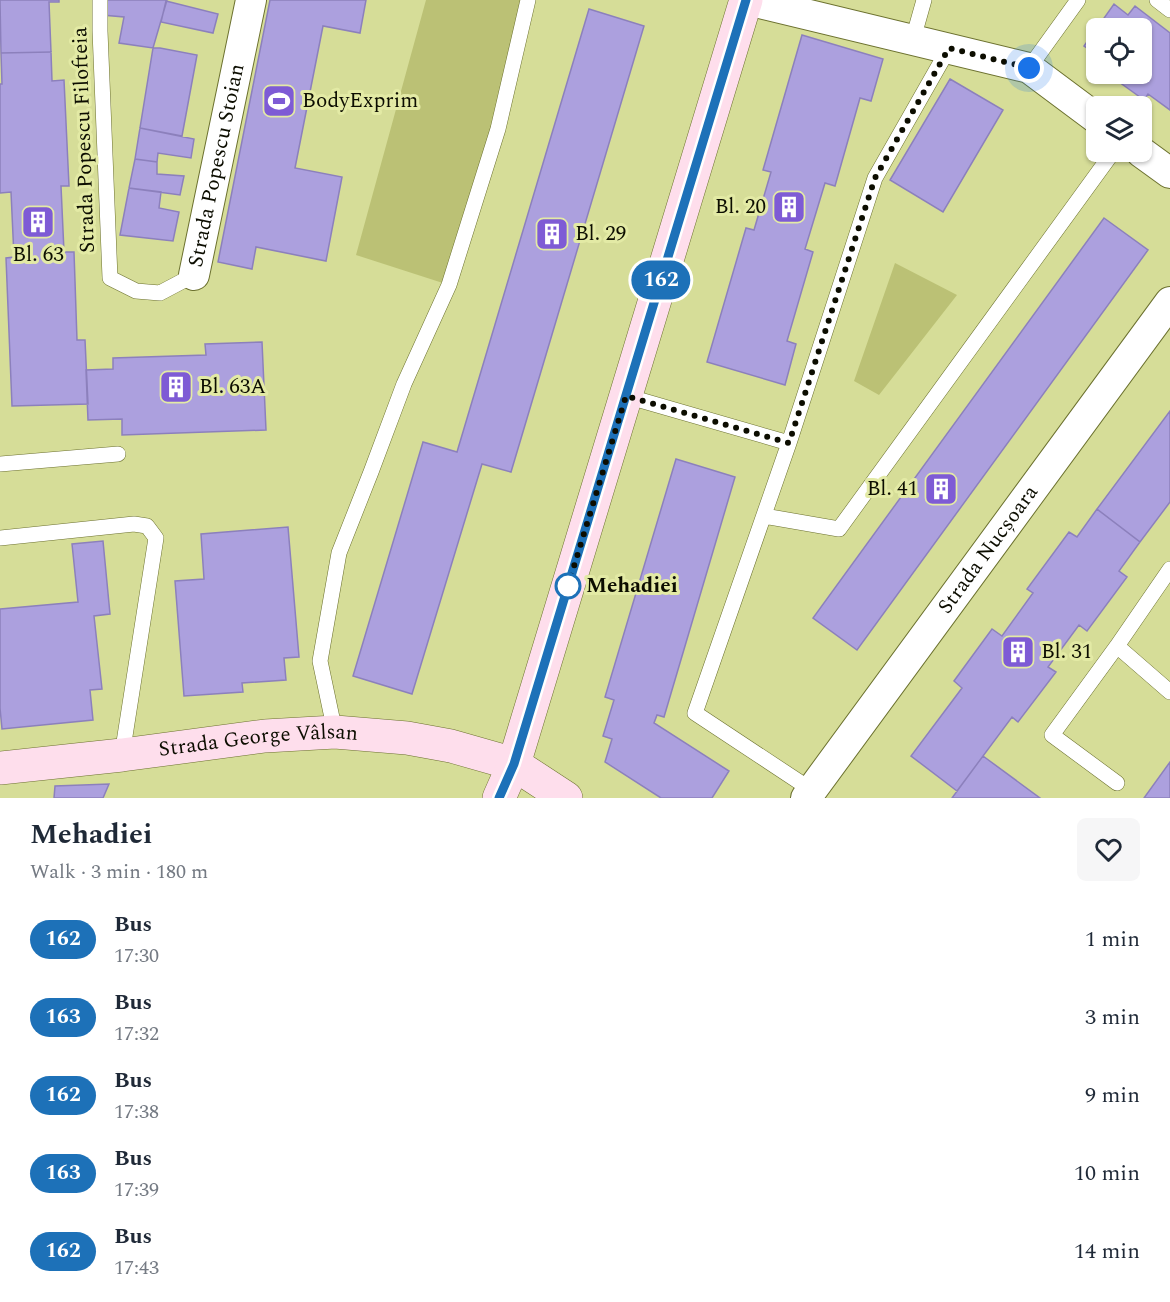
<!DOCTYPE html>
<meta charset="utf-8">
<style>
body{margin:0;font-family:Spectral,serif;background:#f6f6f7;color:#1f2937;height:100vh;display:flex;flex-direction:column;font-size:22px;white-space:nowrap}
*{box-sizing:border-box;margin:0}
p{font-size:20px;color:#747a83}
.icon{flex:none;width:33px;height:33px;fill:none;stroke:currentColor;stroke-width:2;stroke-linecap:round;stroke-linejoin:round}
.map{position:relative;height:798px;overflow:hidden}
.drawer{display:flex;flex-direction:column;background:#fff;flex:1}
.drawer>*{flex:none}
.badge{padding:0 12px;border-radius:20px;font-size:21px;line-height:39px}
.controls{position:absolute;left:1086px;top:18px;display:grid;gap:12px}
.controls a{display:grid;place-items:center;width:66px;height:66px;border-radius:9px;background:#fff;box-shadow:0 2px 4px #0004;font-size:30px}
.you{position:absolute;width:30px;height:30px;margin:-15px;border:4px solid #fff;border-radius:50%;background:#1a73e8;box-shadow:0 0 0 9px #1a73e833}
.map>.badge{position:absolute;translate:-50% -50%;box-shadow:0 0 0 3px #fff}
.round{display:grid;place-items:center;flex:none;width:63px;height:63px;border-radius:9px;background:#f6f6f7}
.overview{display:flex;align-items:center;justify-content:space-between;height:102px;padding:0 30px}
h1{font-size:28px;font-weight:700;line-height:45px}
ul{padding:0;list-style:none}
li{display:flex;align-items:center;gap:18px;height:78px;padding:0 30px}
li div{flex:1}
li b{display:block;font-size:22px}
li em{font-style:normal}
li .badge{min-width:66px;font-weight:700;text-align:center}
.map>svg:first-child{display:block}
.green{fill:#bbc175}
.building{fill:#aca0de;stroke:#8c80bc;stroke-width:1.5}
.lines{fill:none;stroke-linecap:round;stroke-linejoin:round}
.lane-casing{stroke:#6c712f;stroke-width:16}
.street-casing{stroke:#6c712f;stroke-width:32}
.secondary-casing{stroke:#6c712f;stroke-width:34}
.lane{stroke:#fff;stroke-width:15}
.street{stroke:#fff;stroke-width:30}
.secondary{stroke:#fedeec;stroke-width:33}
.line-casing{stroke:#fff;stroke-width:14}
.line{stroke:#1d71b8;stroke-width:9}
.walk{stroke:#0c0d00;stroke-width:6;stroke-dasharray:0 10.8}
.stop-dot{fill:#fff;stroke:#1d71b8;stroke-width:3}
.labels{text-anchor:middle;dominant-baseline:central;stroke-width:6;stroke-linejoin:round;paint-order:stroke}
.poi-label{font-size:21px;fill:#0c0d00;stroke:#e3eaa5;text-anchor:start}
.street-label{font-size:21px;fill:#0c0d00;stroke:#e3eaa5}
.stop-label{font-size:21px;font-weight:bold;fill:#0c0d00;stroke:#e3eaa5;text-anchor:start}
</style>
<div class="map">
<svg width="1170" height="798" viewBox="0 0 1170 798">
<rect width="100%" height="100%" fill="#d6dd98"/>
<path class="green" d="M426,0H528L449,285L356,255Z
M895,263L957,295L879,395L854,381Z"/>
<path class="building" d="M0,0H59V2H49L51,52L1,53Z
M103,0H167L153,48L119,43L124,17L102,15Z
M270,0H366L360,33L323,26L295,168L342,177L326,261L256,247L252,269L218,262Z
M166,1L218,14L213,33L161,22Z
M1114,4L1128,15L1135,6L1170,33V110L1148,94L1144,100L1108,74H1142V28H1097Z
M589,9L644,26L511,472L482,464L412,694L353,676L423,442L457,452Z
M1096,29V54L1084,46Z
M802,35L883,59L871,101L860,98L835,186L825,183L805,249L813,252L787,341L796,344L785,385L707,362L746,228L754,230L771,172L763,170Z
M153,48H160L197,55L182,136L140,128Z
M51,52L52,81L64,80L69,186H61L64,252H74L77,340H85L88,404L12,406L6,258L14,257L11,192L0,193V84H2L1,53Z
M950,79L1003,110L943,212L890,180Z
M140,128L194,139L191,158L158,153L157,162L135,159Z
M135,159L157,162V174L184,176L180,195L129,188Z
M129,188L161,192L159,208L179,212L173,241L120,235Z
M1104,218L1148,250L857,650L813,618Z
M262,342L266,430L122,435V419L88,420L86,370L113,369V358L206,355L205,344Z
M1170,411V502L1140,542L1097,509Z
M676,459L735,477L664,717L657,715L654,723L729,771L712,798H661L605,762L612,739L603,736L614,700L605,697Z
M1097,509L1140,542L1119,571L1127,577L1087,631L1079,625L1048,667L1056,672L1018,722L1012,717L957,791L911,756L962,688L954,681L992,629L1002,636L1033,593L1027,589L1069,532L1077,537Z
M288,527L299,657L284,658L286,680L242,683L243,692L184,696L175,581L204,579L201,534Z
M103,541L110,614L94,616L102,689L90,690L93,720L2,729L0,708V609L78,602L72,544Z
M983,756L1040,798H952Z
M1170,762V798H1144Z
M109,784L103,798H54L55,786Z"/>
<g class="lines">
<g class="lane-casing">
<path id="lane" d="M100,0V31L110,278L136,291L160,293L194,275
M1157,0L1170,10
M913,39L924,0
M1029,68L1078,0
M626,396L789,443
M0,464L118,454
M764,516L839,529L1113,152
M0,538L134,524L147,526L156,538L122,755
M1170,569L1117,646L1170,692
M335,732L320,661L339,553L371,472L404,384L449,285L498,129L528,0
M1117,783L1052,735L1117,646
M816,793L695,713L789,443L875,178L949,48"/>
</g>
<g class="street-casing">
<g id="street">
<path d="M747,0L1029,68L1096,118"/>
<path d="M1141,152L1170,173"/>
<path id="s1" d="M194,275L251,0"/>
<path id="s2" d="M806,798L1170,302"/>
</g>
</g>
<g class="secondary-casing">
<g id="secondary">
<path id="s3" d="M0,768L122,755L265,736L335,732L407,738L451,746L514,764L566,798"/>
<path d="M499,798L514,764L746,0"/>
</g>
</g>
<use href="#lane" class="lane"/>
<use href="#street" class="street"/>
<use href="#secondary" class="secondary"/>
</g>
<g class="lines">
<g class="line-casing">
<path id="line" d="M499,798L514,764L746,0"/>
</g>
<use href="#line" class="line"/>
<path class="walk" d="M568,586L626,396L789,443L875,178L949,48L1029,68"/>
</g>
<defs>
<g id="stadium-square" transform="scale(1.725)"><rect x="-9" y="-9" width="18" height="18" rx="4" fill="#7e5bd5" stroke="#e3eaa5"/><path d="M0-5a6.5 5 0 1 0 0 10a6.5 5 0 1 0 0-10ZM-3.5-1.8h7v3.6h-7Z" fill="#fff"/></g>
<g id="building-square" transform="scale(1.725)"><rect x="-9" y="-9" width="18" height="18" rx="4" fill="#7e5bd5" stroke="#e3eaa5"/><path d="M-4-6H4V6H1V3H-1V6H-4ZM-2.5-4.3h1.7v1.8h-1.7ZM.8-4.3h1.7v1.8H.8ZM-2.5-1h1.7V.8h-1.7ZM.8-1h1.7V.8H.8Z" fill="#fff"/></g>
</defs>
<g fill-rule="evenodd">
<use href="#stadium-square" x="279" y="101"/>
<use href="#building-square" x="789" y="207"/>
<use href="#building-square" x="38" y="222"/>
<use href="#building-square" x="552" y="234"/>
<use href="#building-square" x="176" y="387"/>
<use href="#building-square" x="941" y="489"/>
<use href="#building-square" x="1018" y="652"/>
</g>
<circle class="stop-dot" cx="568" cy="586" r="12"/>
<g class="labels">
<g class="poi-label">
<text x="302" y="101">BodyExprim</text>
<text x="766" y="207" text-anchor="end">Bl. 20</text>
<text x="575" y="234">Bl. 29</text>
<text x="38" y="255" text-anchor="middle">Bl. 63</text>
<text x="199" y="387">Bl. 63A</text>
<text x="918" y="489" text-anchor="end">Bl. 41</text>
<text x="1041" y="652">Bl. 31</text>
</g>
<g class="street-label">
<text transform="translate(84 140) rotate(-92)">Strada Popescu Filofteia</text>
<text stroke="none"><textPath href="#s1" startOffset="112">Strada Popescu Stoian</textPath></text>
<text stroke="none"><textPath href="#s2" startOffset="308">Strada Nucșoara</textPath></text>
<text stroke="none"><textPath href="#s3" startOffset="260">Strada George Vâlsan</textPath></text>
</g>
<g class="stop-label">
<text x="586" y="586">Mehadiei</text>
</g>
</g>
</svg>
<div class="controls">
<a><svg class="icon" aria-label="locate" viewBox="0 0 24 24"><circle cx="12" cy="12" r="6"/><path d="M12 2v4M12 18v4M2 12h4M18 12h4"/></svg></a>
<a><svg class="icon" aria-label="layers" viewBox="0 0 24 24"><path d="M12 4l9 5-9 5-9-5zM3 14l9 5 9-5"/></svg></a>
</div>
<div class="you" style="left:1029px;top:68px"></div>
<b class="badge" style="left:661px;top:280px;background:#1d71b8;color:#fff">162</b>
</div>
<section class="drawer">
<div class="overview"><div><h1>Mehadiei</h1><p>Walk · 3 min · 180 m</p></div><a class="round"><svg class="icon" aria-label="heart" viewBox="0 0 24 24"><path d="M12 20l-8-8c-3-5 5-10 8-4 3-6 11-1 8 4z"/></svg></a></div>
<ul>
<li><span class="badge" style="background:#1d71b8;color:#fff">162</span><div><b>Bus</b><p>17:30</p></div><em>1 min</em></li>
<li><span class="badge" style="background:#1d71b8;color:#fff">163</span><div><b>Bus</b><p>17:32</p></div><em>3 min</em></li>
<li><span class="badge" style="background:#1d71b8;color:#fff">162</span><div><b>Bus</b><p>17:38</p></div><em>9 min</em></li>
<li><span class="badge" style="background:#1d71b8;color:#fff">163</span><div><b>Bus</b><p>17:39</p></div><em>10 min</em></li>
<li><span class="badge" style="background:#1d71b8;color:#fff">162</span><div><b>Bus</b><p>17:43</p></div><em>14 min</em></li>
</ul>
</section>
